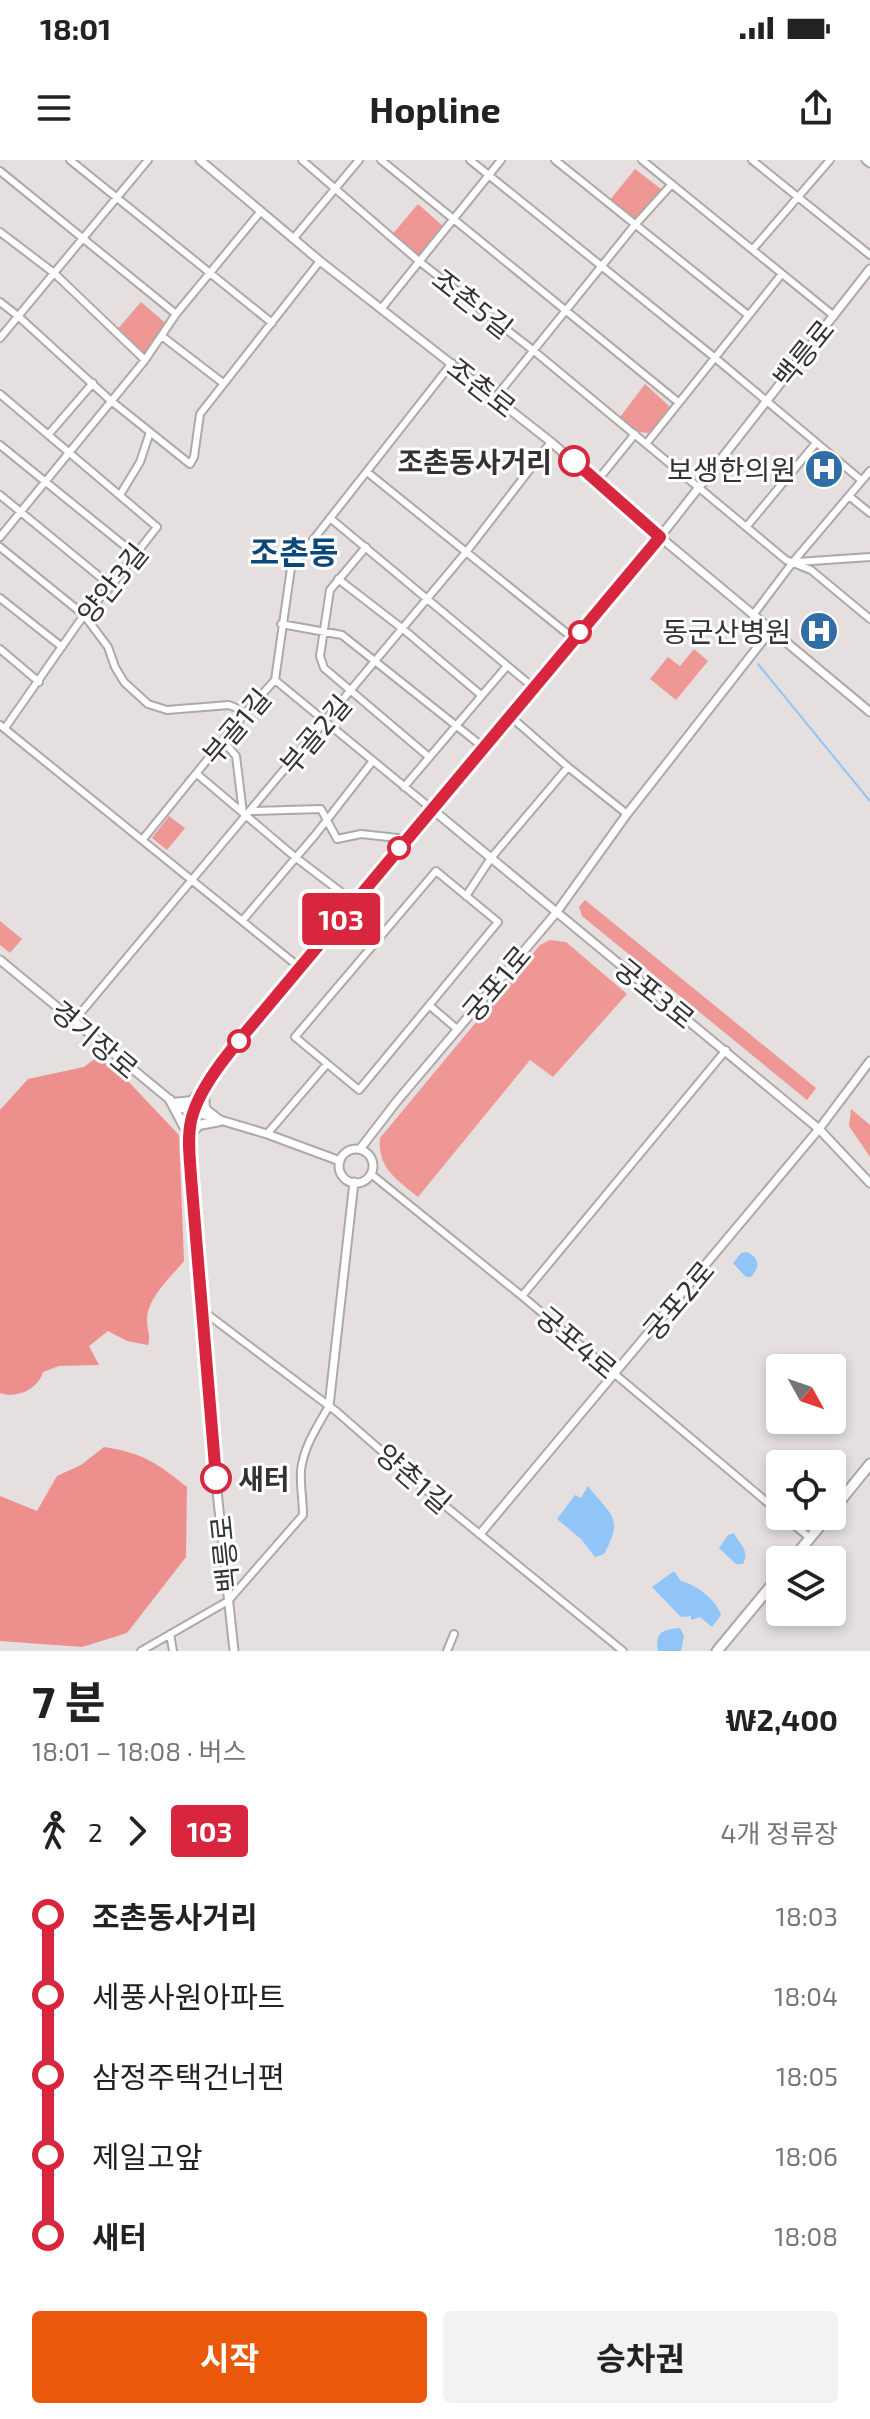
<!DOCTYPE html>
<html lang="ko">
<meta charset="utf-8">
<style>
body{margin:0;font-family:"Exo 2","Noto Sans KR",sans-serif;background:#f2f2f2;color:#222;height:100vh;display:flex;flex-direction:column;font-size:30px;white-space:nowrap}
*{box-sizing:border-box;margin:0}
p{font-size:26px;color:#767676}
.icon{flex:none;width:44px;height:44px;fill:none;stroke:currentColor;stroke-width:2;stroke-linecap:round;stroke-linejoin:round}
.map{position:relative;height:1491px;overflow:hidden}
.panel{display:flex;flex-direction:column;background:#fff;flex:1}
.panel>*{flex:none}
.badge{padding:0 16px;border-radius:6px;font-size:28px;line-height:52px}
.needle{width:52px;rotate:130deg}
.tools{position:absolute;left:766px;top:1194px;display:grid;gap:16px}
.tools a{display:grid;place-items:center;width:80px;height:80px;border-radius:8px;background:#fff;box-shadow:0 4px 12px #0003;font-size:40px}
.map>.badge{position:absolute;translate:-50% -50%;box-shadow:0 0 0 4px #fff}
.legs{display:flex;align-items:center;gap:12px;height:88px;padding:0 32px;font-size:26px}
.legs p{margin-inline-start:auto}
.head{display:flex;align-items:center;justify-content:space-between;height:136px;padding:0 32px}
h1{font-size:44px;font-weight:700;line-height:60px}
.cta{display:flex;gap:16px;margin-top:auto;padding:16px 32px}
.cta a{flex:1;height:92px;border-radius:8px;background:#ea580c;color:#fff;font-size:32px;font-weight:700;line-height:92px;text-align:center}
.cta a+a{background:#f2f2f2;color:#222}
ul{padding:0 32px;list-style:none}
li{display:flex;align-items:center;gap:28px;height:80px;font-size:30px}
li i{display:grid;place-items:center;width:12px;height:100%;margin:0 10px;background:currentColor}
li i::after{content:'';width:20px;height:20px;margin:-10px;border:6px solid;border-radius:50%;background:#fff}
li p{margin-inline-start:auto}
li:first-child i{background:linear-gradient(#0000 50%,currentColor 0)}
li:last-child i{background:linear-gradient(currentColor 50%,#0000 0)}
.status{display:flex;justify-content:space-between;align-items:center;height:56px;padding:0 40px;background:#fff;direction:ltr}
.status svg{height:22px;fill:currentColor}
header{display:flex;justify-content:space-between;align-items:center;height:104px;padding:0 32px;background:#fff;font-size:36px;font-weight:700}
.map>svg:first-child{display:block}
.green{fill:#ee9794}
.forest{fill:#ed8f8d}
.water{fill:#91c5f8}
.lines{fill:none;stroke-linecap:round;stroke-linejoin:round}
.stream{stroke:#91c5f8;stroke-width:2}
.minor-casing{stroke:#aea8a8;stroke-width:10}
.tertiary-casing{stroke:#aea8a8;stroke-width:11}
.secondary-casing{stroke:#aea8a8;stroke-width:12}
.primary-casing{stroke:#aea8a8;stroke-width:13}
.minor{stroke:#fff;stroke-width:6}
.tertiary{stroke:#fff;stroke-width:7}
.secondary{stroke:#fff;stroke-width:8}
.primary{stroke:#fff;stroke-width:9}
.line-1-casing{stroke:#fff;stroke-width:18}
.line-1{stroke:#d7263d;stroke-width:12}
.stop-1-dot{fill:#fff;stroke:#d7263d;stroke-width:4}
.labels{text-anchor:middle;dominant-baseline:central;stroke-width:6;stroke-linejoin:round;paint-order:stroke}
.street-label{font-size:28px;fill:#343232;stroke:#fff}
.stop-label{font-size:28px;font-weight:bold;fill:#343232;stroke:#fff;text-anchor:end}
.poi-label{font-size:28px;fill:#343232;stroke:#fff;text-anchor:end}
.quarter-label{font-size:32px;font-weight:bold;fill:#0b4879;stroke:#fff}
</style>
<div class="status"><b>18:01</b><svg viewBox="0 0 49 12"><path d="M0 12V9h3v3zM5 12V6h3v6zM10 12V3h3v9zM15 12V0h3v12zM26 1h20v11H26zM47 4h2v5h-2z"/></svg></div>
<header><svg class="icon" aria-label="menu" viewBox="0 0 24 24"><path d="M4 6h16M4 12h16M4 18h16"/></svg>Hopline<svg class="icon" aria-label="share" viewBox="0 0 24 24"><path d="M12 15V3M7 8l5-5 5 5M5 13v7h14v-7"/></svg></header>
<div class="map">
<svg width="870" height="1491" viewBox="0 0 870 1491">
<rect width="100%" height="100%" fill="#e5dfdf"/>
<path class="green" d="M635,9L661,29V34L636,64L630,65L605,46Z
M418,44L444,67L417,98L391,76Z
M141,142L169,166L144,196L115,172Z
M645,224L669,246L668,251L651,273L638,272L620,257Z
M694,489L708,501L676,540L650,519L668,497L680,506Z
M169,656L185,668L167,690L152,678Z
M585,740L816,928L807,940L582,756L579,747Z
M0,761L22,779L10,793L0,785Z
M550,780L566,782L627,834L553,917L530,900L418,1037C397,1020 377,1008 380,978L540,785Z
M851,949L870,965V997L849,966Z"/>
<path class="forest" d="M97,897L125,918L179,975L184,1101C171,1117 147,1138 147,1160C147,1170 151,1176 148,1185L127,1181L108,1171L89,1186L99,1205L59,1206L43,1212C38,1229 17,1239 0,1233V950L28,919L84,907Z
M104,1287C143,1293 157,1303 187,1327L186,1397L127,1473L82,1487L0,1481V1336L37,1351L57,1316L81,1305Z"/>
<path class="water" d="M747,1092C760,1098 760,1107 751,1117H746L733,1103L741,1093Z
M588,1326C610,1355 625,1357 604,1394L595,1397L581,1379L557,1359L575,1335L581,1338Z
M734,1373C740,1385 750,1390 743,1404H736L719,1388L728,1375Z
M674,1411L681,1421C695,1424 717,1440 721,1455L712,1467L700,1457L691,1460V1456L681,1457L652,1427Z
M680,1468L684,1476L681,1491H658C654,1472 664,1469 680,1468Z"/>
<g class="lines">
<path class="stream" d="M758,504L870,641"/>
<g class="minor-casing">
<path id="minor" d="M70,0L272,163
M302,0L420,102L534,191L786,400L811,410L870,459
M381,0L678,242
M470,0L714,197L861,320
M555,0L748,155
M642,0L834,156
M752,0L870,95
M0,11L176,154
M0,72L54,113L145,200
M293,79L359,0
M753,89L830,0
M0,142L18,156L110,240L190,304L194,297L200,254L320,101
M381,149L501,0
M163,177L223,223
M0,178L148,0
M0,234L157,367L111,426L84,455L5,568
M495,238L634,66L672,24
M48,275L93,223
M646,284L781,115
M0,285L136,395
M367,312L574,479
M597,321L635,274
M0,335L111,426
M120,335L140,302L150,272
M849,336L870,353
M330,358L534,528
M747,366L816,283
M0,377L145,200L176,154L261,51
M0,387L84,455L108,487L115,507L124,522L148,544L167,550L229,545L246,552
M366,387L330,430L320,496L324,508L429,597
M797,402L870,397
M338,419L403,469L481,535
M0,438L62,487
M753,455L793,402L870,311
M281,464L342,475L483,587
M0,489L39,522
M275,520L433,650
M510,556L568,607L627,654
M0,565L299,807
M224,582L236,596L243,653
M197,614L295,697L354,742
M404,627L507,506
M252,651L321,649L337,679L361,674L407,679
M143,679L246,552L275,520L291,408L452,203
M436,711L498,762L359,930L295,877Z
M466,736L491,698L568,607
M242,761L316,674L372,602
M429,845L457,869
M73,862L467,391L551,282
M267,974L327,904
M371,1014L522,1136L780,1353
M522,1136L726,890
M203,1151L337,1252L433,1336L623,1491
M783,1356L810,1378
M170,1474L173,1491
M141,1491L228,1441L303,1355C303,1340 300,1325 301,1310C304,1286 317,1267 329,1246
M447,1491L454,1474"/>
</g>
<g class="tertiary-casing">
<path id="tertiary" d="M200,0L320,101L551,282L660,377L870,552
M866,0L870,3
M433,650L819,969L870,1023
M0,800L180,948L267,974L340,1001
M218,911L299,807L660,377L870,109
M205,931L191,959L189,976L217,1331L234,1491
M360,989L397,941L556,753L627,654L771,470
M339 1006a17 17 0 1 1 34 0a17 17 0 1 1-34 0Z
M329,1246L354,1022
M480,1374L819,969L870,901"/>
</g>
<g class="secondary-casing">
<path id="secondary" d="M204,933L205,949L219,960
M170,940L189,976L199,965L220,961
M173,943L192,941L220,907"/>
</g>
<g class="primary-casing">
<path id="primary" d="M832,1351L870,1304
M792,1400L828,1356
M717,1491L780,1415"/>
</g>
<use href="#minor" class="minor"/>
<use href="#tertiary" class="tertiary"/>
<use href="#secondary" class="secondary"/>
<use href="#primary" class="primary"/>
</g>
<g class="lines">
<g class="line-1-casing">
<path id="line-1" d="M216,1318L191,1017C190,999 187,979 191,961C199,924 238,882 262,853L660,377L574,301"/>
</g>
<use href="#line-1" class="line-1"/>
</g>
<defs>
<g id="hospital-disc" transform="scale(2)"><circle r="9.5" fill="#306ea5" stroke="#fff"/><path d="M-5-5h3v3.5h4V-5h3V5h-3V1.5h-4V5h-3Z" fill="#fff"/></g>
</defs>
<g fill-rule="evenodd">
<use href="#hospital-disc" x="824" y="309"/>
<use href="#hospital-disc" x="819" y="471"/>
</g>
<g class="stop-1-dot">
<circle cx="574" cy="301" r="14"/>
<circle cx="580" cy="472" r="10"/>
<circle cx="399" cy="688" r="10"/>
<circle cx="239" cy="881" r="10"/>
<circle cx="216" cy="1318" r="14"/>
</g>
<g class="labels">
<g class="street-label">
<text transform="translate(473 143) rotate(38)">조촌5길</text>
<text transform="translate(803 193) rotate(-51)">백릉로</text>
<text transform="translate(482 227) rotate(38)">조촌로</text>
<text transform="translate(112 423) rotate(-51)">양안3길</text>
<text transform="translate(236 566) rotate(-50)">부골1길</text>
<text transform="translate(315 574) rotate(-50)">부골2길</text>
<text transform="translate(496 823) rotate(-50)">궁포1로</text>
<text transform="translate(655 833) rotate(39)">궁포3로</text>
<text transform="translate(95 879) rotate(40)">경기장로</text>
<text transform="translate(678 1140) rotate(-50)">궁포2로</text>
<text transform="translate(577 1182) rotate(40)">궁포4로</text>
<text transform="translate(414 1318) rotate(41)">양촌1길</text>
<text transform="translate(224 1394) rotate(-96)">백릉로</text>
</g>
<g class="stop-label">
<text x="552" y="301">조촌동사거리</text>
<text x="238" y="1318" text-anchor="start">새터</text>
</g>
<g class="poi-label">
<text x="796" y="309">보생한의원</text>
<text x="791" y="471">동군산병원</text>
</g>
<g class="quarter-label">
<text x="294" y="391">조촌동</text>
</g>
</g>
</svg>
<div class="tools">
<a><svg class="needle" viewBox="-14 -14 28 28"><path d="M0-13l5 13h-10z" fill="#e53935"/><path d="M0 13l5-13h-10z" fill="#767676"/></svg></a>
<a><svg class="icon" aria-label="locate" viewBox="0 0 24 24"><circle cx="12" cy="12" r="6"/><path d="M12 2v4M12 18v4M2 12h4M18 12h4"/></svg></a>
<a><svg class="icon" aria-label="layers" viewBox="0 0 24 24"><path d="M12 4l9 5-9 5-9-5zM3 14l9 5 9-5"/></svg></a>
</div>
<b class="badge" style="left:341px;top:759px;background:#d7263d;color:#fff">103</b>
</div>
<section class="panel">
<div class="head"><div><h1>7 분</h1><p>18:01 – 18:08 · 버스</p></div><b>₩2,400</b></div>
<div class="legs"><svg class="icon" aria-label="walk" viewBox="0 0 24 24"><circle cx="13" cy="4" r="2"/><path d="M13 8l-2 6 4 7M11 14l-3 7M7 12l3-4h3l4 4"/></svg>2<svg class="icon" aria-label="forward" viewBox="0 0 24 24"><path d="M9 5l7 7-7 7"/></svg><b class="badge" style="background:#d7263d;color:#fff">103</b><p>4개 정류장</p></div>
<ul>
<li><i style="color:#d7263d"></i><b>조촌동사거리</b><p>18:03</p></li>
<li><i style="color:#d7263d"></i><span>세풍사원아파트</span><p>18:04</p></li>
<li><i style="color:#d7263d"></i><span>삼정주택건너편</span><p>18:05</p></li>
<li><i style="color:#d7263d"></i><span>제일고앞</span><p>18:06</p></li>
<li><i style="color:#d7263d"></i><b>새터</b><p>18:08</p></li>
</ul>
<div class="cta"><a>시작</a><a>승차권</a></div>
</section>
